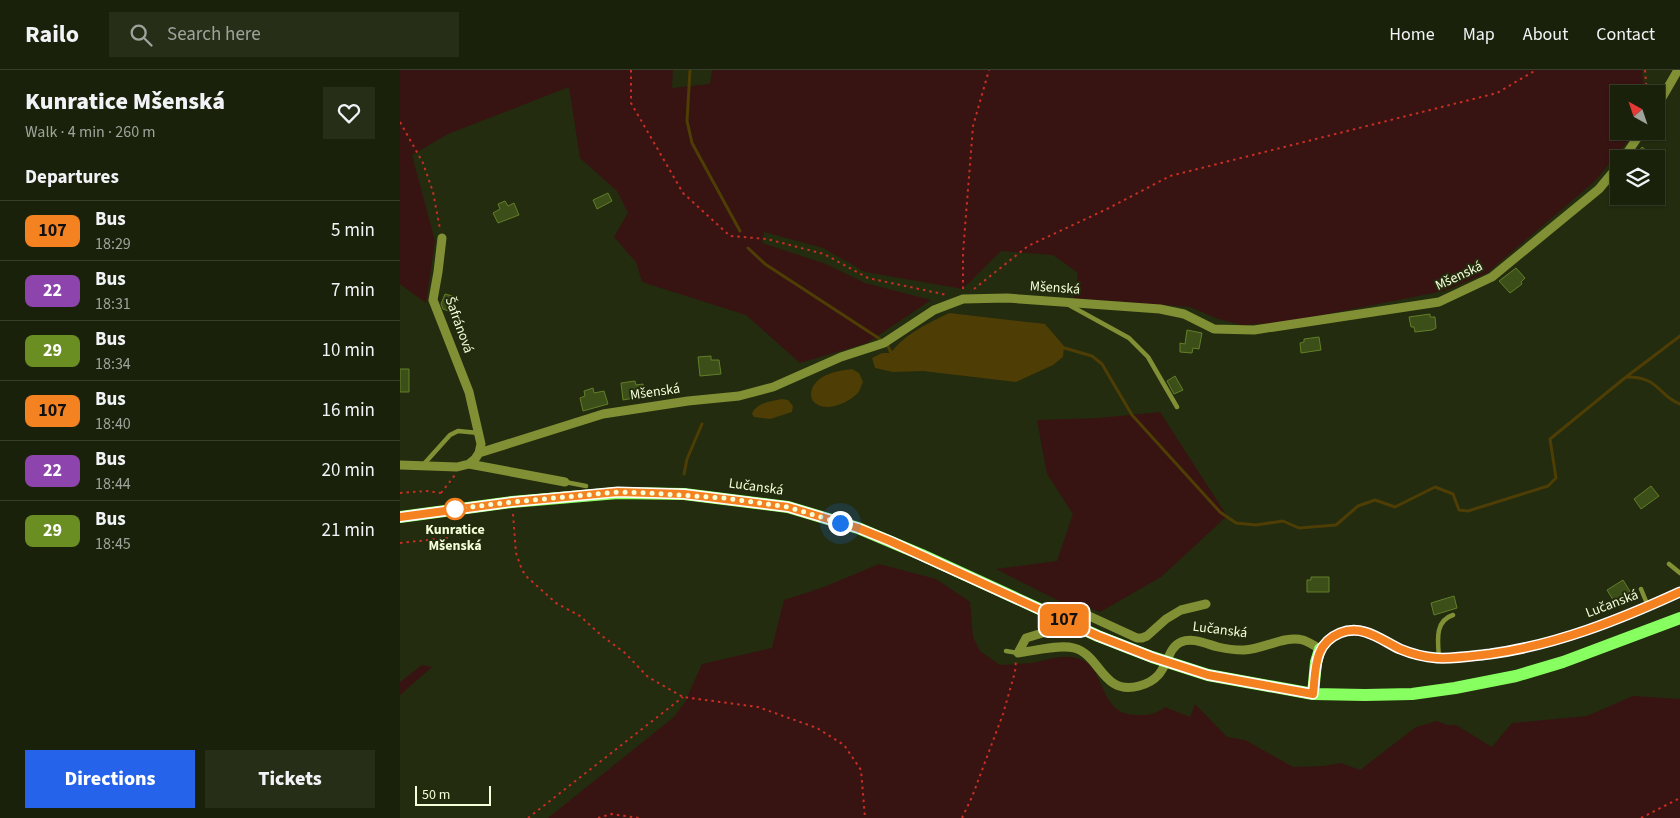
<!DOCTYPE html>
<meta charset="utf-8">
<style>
body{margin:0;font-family:"Source Sans 3",sans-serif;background:#272e18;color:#f1f3f6;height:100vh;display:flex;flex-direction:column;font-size:19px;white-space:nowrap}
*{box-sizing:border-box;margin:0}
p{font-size:16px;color:#9fa39c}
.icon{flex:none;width:28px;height:28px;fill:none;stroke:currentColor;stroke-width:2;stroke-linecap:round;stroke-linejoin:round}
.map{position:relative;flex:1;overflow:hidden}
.side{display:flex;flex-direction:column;background:#1a210a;width:400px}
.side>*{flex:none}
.badge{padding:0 10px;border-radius:8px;font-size:18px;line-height:32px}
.needle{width:32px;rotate:320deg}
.controls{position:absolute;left:1210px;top:15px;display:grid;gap:10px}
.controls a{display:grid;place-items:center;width:55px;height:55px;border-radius:0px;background:#1a210a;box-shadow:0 1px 4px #0004,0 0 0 1px #383e2b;font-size:25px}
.scale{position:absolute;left:15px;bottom:12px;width:76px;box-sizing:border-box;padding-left:5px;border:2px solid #f6ffda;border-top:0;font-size:14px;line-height:18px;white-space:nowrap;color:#f6ffda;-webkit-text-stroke:4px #232c0e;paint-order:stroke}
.you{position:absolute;width:25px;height:25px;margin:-12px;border:4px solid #fff;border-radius:50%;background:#1a73e8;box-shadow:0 0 0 8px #1a73e833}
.map>.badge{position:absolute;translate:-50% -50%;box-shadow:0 0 0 2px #fff}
h2{padding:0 25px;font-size:19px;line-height:45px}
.round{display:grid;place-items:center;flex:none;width:52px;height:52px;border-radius:0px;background:#272e18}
.headline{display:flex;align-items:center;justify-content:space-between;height:85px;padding:0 25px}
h1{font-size:24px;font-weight:800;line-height:38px}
.cta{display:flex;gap:10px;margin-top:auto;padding:10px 25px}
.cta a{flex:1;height:58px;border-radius:0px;background:#2563eb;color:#fff;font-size:20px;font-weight:800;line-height:58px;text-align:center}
.cta a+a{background:#272e18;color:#f1f3f6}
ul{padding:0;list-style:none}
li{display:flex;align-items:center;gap:15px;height:60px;padding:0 25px;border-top:1px solid #383e2b}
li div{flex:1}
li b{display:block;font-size:19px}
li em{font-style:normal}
li .badge{min-width:55px;font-weight:700;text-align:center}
header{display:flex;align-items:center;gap:30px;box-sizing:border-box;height:70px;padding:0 25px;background:#1a210a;border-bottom:1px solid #383e2b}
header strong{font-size:24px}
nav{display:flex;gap:28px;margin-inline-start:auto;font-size:18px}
.search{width:350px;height:45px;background:#272e18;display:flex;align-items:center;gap:12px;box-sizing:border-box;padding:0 18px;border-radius:0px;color:#9fa39c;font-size:19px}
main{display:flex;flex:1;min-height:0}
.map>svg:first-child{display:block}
.green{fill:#371411}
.water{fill:#4e3d05}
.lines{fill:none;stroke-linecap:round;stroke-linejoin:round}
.stream{stroke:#4e3d05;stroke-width:3}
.building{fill:#3d4f18;stroke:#627e28}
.path{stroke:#c92e24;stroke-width:2;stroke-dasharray:2.5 4;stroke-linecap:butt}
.lane{stroke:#819035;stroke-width:4.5}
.street{stroke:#819035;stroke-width:9}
.primary{stroke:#88ff61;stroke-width:12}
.line-casing{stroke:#fff;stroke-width:11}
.line{stroke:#f58220;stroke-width:8}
.walk{stroke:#f6ffda;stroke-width:5;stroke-dasharray:0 9}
.stop-dot{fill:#fff;stroke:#f58220;stroke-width:2.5}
.labels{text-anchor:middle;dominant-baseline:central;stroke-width:4;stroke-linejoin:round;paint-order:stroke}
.street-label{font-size:14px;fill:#f6ffda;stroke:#232c0e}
.stop-label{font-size:14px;font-weight:bold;fill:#f6ffda;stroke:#232c0e}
</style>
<header>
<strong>Railo</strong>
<div class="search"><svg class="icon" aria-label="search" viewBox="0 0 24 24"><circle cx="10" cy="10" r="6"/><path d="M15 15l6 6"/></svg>Search here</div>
<nav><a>Home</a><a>Map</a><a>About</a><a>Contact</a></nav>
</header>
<main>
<section class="side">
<div class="headline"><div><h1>Kunratice Mšenská</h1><p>Walk · 4 min · 260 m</p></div><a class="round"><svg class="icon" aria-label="heart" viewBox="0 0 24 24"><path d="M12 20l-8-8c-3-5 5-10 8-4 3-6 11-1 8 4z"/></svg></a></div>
<h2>Departures</h2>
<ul>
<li><span class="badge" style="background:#f58220;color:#111">107</span><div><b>Bus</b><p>18:29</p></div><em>5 min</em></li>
<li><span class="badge" style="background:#8e44ad;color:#fff">22</span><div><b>Bus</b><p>18:31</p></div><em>7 min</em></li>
<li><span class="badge" style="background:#6b8e23;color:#fff">29</span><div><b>Bus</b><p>18:34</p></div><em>10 min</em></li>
<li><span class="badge" style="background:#f58220;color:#111">107</span><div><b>Bus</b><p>18:40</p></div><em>16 min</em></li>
<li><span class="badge" style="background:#8e44ad;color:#fff">22</span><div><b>Bus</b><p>18:44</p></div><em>20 min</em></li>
<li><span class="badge" style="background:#6b8e23;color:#fff">29</span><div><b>Bus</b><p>18:45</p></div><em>21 min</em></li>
</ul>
<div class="cta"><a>Directions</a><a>Tickets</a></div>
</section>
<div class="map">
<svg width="1280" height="748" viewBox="0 0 1280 748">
<rect width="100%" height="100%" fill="#232c0e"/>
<path class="green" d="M0,0H273L272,18L310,14L312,0H1242L1244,24H1219V61H1236L1195,111L1087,203L1044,221L887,252L843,255L818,249L790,237L674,228L678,203L653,185L601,181L563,219L465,202L423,178L364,162L362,173L426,194L465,213L531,230L467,273L400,293L346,245L242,212L236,192L214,167L228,143L217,121L180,88L169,17L48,64L12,85L35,171L26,233L0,214Z
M760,342L827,446L761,507L700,542L685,536H669L596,499L657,491L673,444L647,404L637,350L699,348Z
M479,494L536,509L570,532L573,567L580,581L600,595C610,594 621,594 631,593C648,590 663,583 680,589C707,599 698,645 737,645C750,645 754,645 765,637L790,647L795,634L827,667L845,670L893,697L924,696L941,693L960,700L1016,657L1037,651L1047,655H1056L1092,677L1112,653L1187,646L1233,626L1280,629V748H148L274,647L285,632L302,594L372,578L384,530L424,517Z
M22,595L32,597L0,625V612Z"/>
<path class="water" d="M549,243L645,254L664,276L663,287L653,295L616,312L523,301L493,302L475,298L472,288L482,283H491C504,264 529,253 549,243Z
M452,299L459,303L463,312C461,316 460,320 458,323C449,332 427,343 415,333C411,330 410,324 412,319C418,304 437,301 452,299Z
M382,329L388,330L393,336L392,342L370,349L354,347L352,344C356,333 371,331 382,329Z"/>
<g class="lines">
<path class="stream" d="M290,0L287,51L292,73L340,161
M348,178L365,194L480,269
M488,276L491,283L494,282
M661,277L692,286L702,294L732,345L820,442L836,453L856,455L883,451L899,458L936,455L958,436L975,430L995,437L1035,417L1053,424L1059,440L1068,441L1148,416L1156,408L1150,369L1226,307L1280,266
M1227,307C1260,307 1257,325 1280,334
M284,404L287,389L302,354"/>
</g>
<path class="building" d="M1242,77L1257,89H1233Z
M208,123L212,131L197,139L193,130Z
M105,131L108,136L114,133L119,145L98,153L93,143L100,139L98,134Z
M1116,198L1125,208L1121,212L1122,214L1110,223L1099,211Z
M45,224L56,227L51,242L43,239L41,234Z
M1030,244V247H1035L1036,258L1032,260L1015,262L1014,257H1011L1009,247Z
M787,260L802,263L799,279L793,278L792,283L780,282V273L785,274Z
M919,267L921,280L901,283L900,273L904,272V269Z
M311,286V290H319L321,304L300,306L298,287Z
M0,299H9V322H0Z
M775,306L783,320L774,324L767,311Z
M235,311L236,315L243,314L245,326L223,330L221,313Z
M193,318L194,323L204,321L208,334L183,341L180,328L185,326L184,321Z
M1251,416L1259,426L1241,439L1234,429Z
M911,507H929V522H907V510H911Z
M1223,510L1231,523L1215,533L1207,520Z
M1054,526L1057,538L1034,545L1031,533Z"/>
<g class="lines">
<path class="path" d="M231,0V33L283,123L330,166L367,169L424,184L468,208L547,225
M1245,0L1247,24
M0,52L23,93L33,122L40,159
M563,219V183L573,56L589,0
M574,219L628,176L709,138L770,106L1097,23L1136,0
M0,423L27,421L41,423V427
M41,423L55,405
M113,444L116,483L122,500L127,507L156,533L180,546L202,566L225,583L248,607L283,627L358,637L417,658L444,675L461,700L465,748
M0,473L47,468L46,460
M128,748L283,627
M198,748L211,744L239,748
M562,748L572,727L603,644L615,602L616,590
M1241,748L1280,728"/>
<path class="lane" d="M669,235L729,268L748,287L777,337
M23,395L50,365L58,361L79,363
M165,412L186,416
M1269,494L1280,503
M1241,519L1248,536
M606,581L618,583
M1039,588C1038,572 1034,551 1053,545"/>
<path class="street" d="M1256,38L1278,0
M1223,89L1242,61
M42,168L38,202L33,230L69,322L81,374L79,383
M69,394L75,389L79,383L203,344L288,331L339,326L373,317L441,287L484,273L534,240L563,229L607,228L760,239L784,244L814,259L854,260L1039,232L1092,207L1199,119L1219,95
M0,395L57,397L69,394L165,412
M806,534L781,540L766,549L747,566L742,568H737L687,545L679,543L675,544L649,561L626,568L618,583C634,581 659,574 674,578C701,585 702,626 739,616C771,608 763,580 781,572C793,567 806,574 818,577C826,579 835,580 844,580C864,579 885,565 903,570C909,572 915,576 920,579C932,561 956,556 975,565C984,570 992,575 1002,580C1013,585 1026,588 1039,588C1123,589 1204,556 1280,522"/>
<path class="primary" d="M0,447L112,432L218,423L284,424L388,437L458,458L522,485L698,566L752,587L808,605L913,624L965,625L1012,624L1055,618L1116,606L1163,592L1280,548
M913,624L916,592L920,579"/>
</g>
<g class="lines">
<g class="line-casing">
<path id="line" d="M0,447L112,432L218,422L284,424L388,437L458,458L490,471L698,566L752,587L808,605L913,624C916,600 913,574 940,563C963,554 981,570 1000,579C1012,584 1024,587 1037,588C1054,589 1072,586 1090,584C1156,575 1219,550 1280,522"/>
</g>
<use href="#line" class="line"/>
<path class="walk" d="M55,439L112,432L218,422L249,423L324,428L388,437L440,453"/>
</g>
<circle class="stop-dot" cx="55" cy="439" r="10"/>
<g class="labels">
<g class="street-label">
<text transform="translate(1059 206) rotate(-25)">Mšenská</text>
<text transform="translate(655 218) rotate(4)">Mšenská</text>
<text transform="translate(59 255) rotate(70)">Šafránová</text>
<text transform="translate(255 322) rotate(-8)">Mšenská</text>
<text transform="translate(356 417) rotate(8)">Lučanská</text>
<text transform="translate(1212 534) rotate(-21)">Lučanská</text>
<text transform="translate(820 560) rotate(7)">Lučanská</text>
</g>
<g class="stop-label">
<text x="55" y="460">Kunratice<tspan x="55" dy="16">Mšenská</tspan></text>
</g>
</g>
</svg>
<div class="controls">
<a><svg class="needle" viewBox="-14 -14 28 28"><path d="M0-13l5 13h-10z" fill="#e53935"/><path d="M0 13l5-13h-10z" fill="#9fa39c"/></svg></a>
<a><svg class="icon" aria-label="layers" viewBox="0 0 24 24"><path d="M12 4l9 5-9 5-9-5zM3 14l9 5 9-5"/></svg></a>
</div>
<div class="scale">50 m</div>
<div class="you" style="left:440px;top:453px"></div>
<b class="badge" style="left:664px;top:550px;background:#f58220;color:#111">107</b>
</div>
</main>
